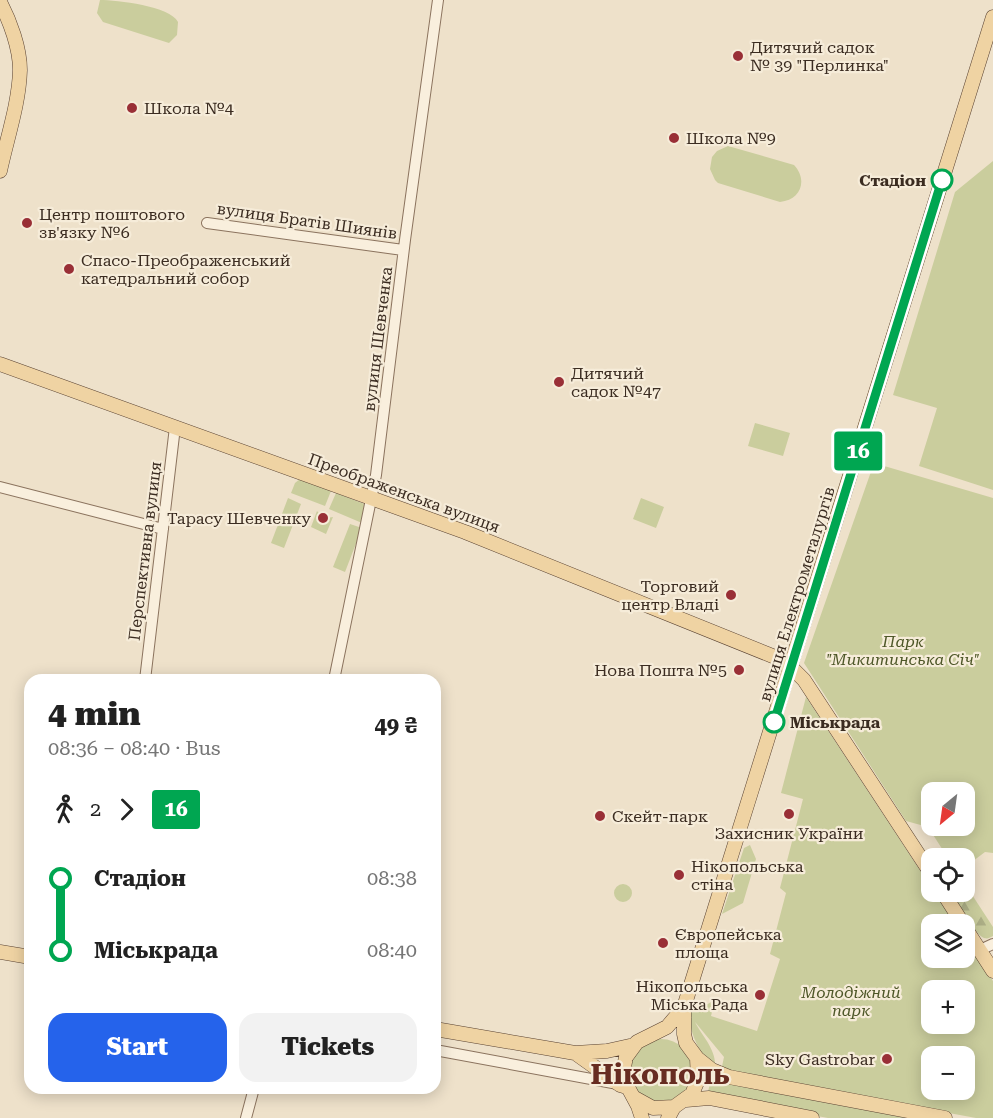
<!DOCTYPE html>
<meta charset="utf-8">
<style>
body{margin:0;font-family:"Roboto Serif",serif;background:#f2f2f2;color:#222;height:100vh;display:flex;flex-direction:column;font-size:22px;white-space:nowrap}
*{box-sizing:border-box;margin:0}
p{font-size:20px;color:#767676}
.icon{flex:none;width:33px;height:33px;fill:none;stroke:currentColor;stroke-width:2;stroke-linecap:round;stroke-linejoin:round}
.map{position:relative;flex:1;overflow:hidden}
.details{position:absolute;left:24px;top:674px;width:417px;height:420px;display:flex;flex-direction:column;background:#fff;border-radius:18px;box-shadow:0 3px 15px #0003}
.details>*{flex:none}
.badge{padding:0 12px;border-radius:4px;font-size:21px;line-height:39px}
.needle{width:39px;rotate:209deg}
.fabs{position:absolute;left:921px;top:782px;display:grid;gap:12px}
.fabs a{display:grid;place-items:center;width:54px;height:54px;border-radius:12px;background:#fff;box-shadow:0 3px 15px #0003;font-size:30px}
.map>.badge{position:absolute;translate:-50% -50%;box-shadow:0 0 0 3px #fff}
.legs{display:flex;align-items:center;gap:9px;height:66px;padding:0 24px;font-size:20px}
.legs p{margin-inline-start:auto}
.summary{display:flex;align-items:center;justify-content:space-between;height:102px;padding:0 24px}
h1{font-size:33px;font-weight:800;line-height:45px}
.action{display:flex;gap:12px;margin-top:auto;padding:12px 24px}
.action a{flex:1;height:69px;border-radius:18px;background:#2563eb;color:#fff;font-size:24px;font-weight:800;line-height:69px;text-align:center}
.action a+a{background:#f2f2f2;color:#222}
ul{padding:0 24px;list-style:none}
li{display:flex;align-items:center;gap:21px;height:72px;font-size:22px}
li i{display:grid;place-items:center;width:9px;height:100%;margin:0 8px;background:currentColor}
li i::after{content:'';width:15px;height:15px;margin:-8px;border:4px solid;border-radius:50%;background:#fff}
li p{margin-inline-start:auto}
li:first-child i{background:linear-gradient(#0000 50%,currentColor 0)}
li:last-child i{background:linear-gradient(currentColor 50%,#0000 0)}
.map>svg:first-child{display:block}
.green{fill:#cacd9d;fill-rule:evenodd}
.forest{fill:url(#forest-firs)}
.lines{fill:none;stroke-linecap:round;stroke-linejoin:round}
.minor-casing{stroke:#8b735e;stroke-width:12}
.major-casing{stroke:#594232;stroke-width:15}
.minor{stroke:#f9efdd;stroke-width:10}
.major{stroke:#efd3a3;stroke-width:14}
.line-1-casing{stroke:#fff;stroke-width:14}
.line-1{stroke:#00a651;stroke-width:9}
.poi-dot{fill:#992f36;stroke:#f6ecd9;stroke-width:2}
.stop-1-dot{fill:#fff;stroke:#00a651;stroke-width:3}
.labels{text-anchor:middle;dominant-baseline:central;stroke-width:4.5;stroke-linejoin:round;paint-order:stroke}
.poi-label{font-size:16px;fill:#3b2c21;stroke:#f6ecd9;text-anchor:start}
.stop-label{font-size:16px;font-weight:bold;fill:#3b2c21;stroke:#f6ecd9;text-anchor:end}
.street-label{font-size:16px;fill:#3b2c21;stroke:#f6ecd9}
.park-label{font-size:16px;font-style:italic;fill:#4e5728;stroke:#f6ecd9}
.town-label{font-size:28px;font-weight:bold;fill:#672c21;stroke:#f6ecd9}
</style>
<div class="map">
<svg width="993" height="1118" viewBox="0 0 993 1118">
<defs>
<pattern id="forest-firs" width="22" height="20" patternUnits="userSpaceOnUse" patternTransform="scale(1.5)"><rect width="22" height="20" fill="#cacd9d"/><path d="M5 1l3.5 6h-7zM16 11l3.5 6h-7z" fill="#aeb087"/></pattern>
</defs>
<rect width="100%" height="100%" fill="#eee1ca"/>
<path class="green" d="M100,0C117,0 170,6 178,22L177,35L169,43L103,22L97,13Z
M728,146L794,165C808,180 801,200 780,202L718,183L715,180L710,169L712,157L717,151Z
M993,161V490L919,466L937,408L893,395L955,192Z
M755,423L790,433L783,456L748,446Z
M874,463L993,498V853L985,852L965,867L964,858H948L928,827L906,821L804,663ZM932,792H964V825H932Z
M300,479L331,491L325,506L291,493L295,483Z
M336,493L367,505L362,523L329,509Z
M288,498L301,504L284,548L271,543Z
M641,498L664,507L656,528L633,519Z
M317,511L321,516L320,520L325,522L327,518L333,517L326,534L311,527Z
M350,524L362,528L345,572L333,567Z
M806,697L931,887L932,891H934L956,924H932V957H964L965,938L993,981V1118H976L721,1071L724,1057L695,1022C702,1036 717,1050 715,1068C700,1055 691,1036 689,1017L692,1018L684,1007L695,1011L715,1000L711,1016L757,1031L780,959L770,954L786,893L780,888L803,799L781,793ZM932,990H964V1023H932ZM932,1056H964V1089H932Z
M750,845L756,859L743,903L722,914L744,848Z
M614 893a9 9 0 1 1 18 0a9 9 0 1 1-18 0Z
M629 1071a32 32 0 1 1 64 0a32 32 0 1 1-64 0Z
M711,1079L916,1118H828L707,1096Z"/>
<path class="forest" d="M965,884L993,927V936C989,938 988,939 984,938C975,935 956,900 950,891H964Z"/>
<g class="lines">
<g class="minor-casing">
<path id="minor" d="M207,223L403,250
M0,487L163,529
M145,680L175,427
M334,680L376,475L405,240L438,0
M980,950L993,944
M435,1050L618,1084
M246,1118L254,1088"/>
</g>
<g class="major-casing">
<path id="major" d="M0,2C10,21 20,48 20,70C19,104 7,138 0,171
M0,364L465,532L775,657L791,667L804,680L932,875
M942,891L963,924
M964,926L993,971
M0,952L30,957
M435,1029L575,1053L607,1051L634,1045
M575,1053L620,1085L627,1087
M697,1058L712,1070L729,1077L945,1118
M635,1098L653,1108L674,1107
M686,1100L709,1098L812,1118
M642,1118L638,1106L624,1080L623,1072L626,1057L637,1042L667,1027L684,1007
M668,1118L674,1107L692,1094L698,1080L697,1058L686,1043L684,1034V1007L993,17"/>
</g>
<use href="#minor" class="minor"/>
<use href="#major" class="major"/>
</g>
<g class="lines">
<g class="line-1-casing">
<path id="line-1" d="M774,722L942,180"/>
</g>
<use href="#line-1" class="line-1"/>
</g>
<g class="poi-dot">
<circle cx="738" cy="56" r="6"/>
<circle cx="132" cy="108" r="6"/>
<circle cx="674" cy="138" r="6"/>
<circle cx="27" cy="223" r="6"/>
<circle cx="69" cy="269" r="6"/>
<circle cx="559" cy="382" r="6"/>
<circle cx="323" cy="518" r="6"/>
<circle cx="731" cy="595" r="6"/>
<circle cx="739" cy="670" r="6"/>
<circle cx="789" cy="814" r="6"/>
<circle cx="600" cy="816" r="6"/>
<circle cx="679" cy="875" r="6"/>
<circle cx="663" cy="943" r="6"/>
<circle cx="760" cy="995" r="6"/>
<circle cx="887" cy="1059" r="6"/>
</g>
<g class="stop-1-dot">
<circle cx="942" cy="180" r="10"/>
<circle cx="774" cy="722" r="10"/>
</g>
<g class="labels">
<g class="poi-label">
<text x="750" y="47">Дитячий садок<tspan x="750" dy="18">№ 39 "Перлинка"</tspan></text>
<text x="144" y="108">Школа №4</text>
<text x="686" y="138">Школа №9</text>
<text x="39" y="214">Центр поштового<tspan x="39" dy="18">зв'язку №6</tspan></text>
<text x="81" y="260">Спасо-Преображенський<tspan x="81" dy="18">катедральний собор</tspan></text>
<text x="571" y="373">Дитячий<tspan x="571" dy="18">садок №47</tspan></text>
<text x="311" y="518" text-anchor="end">Тарасу Шевченку</text>
<text x="719" y="586" text-anchor="end">Торговий<tspan x="719" dy="18">центр Владі</tspan></text>
<text x="727" y="670" text-anchor="end">Нова Пошта №5</text>
<text x="612" y="816">Скейт-парк</text>
<text x="789" y="833" text-anchor="middle">Захисник України</text>
<text x="691" y="866">Нікопольська<tspan x="691" dy="18">стіна</tspan></text>
<text x="675" y="934">Європейська<tspan x="675" dy="18">площа</tspan></text>
<text x="748" y="986" text-anchor="end">Нiкопольська<tspan x="748" dy="18">Міська Рада</tspan></text>
<text x="875" y="1059" text-anchor="end">Sky Gastrobar</text>
</g>
<g class="stop-label">
<text x="926" y="180">Стадіон</text>
<text x="790" y="722" text-anchor="start">Міськрада</text>
</g>
<g class="street-label">
<text transform="translate(307 221) rotate(8)">вулиця Братів Шиянів</text>
<text transform="translate(378 339) rotate(-83)">вулиця Шевченка</text>
<text transform="translate(404 493) rotate(20)">Преображенська вулиця</text>
<text transform="translate(145 551) rotate(-83)">Перспективна вулиця</text>
<text transform="translate(797 594) rotate(-73)">вулиця Електрометалургів</text>
</g>
<g class="park-label">
<text x="903" y="641">Парк<tspan x="903" dy="18">"Микитинська Січ"</tspan></text>
<text x="851" y="992">Молодіжний<tspan x="851" dy="18">парк</tspan></text>
</g>
<g class="town-label">
<text x="660" y="1074">Нікополь</text>
</g>
</g>
</svg>
<div class="fabs">
<a><svg class="needle" viewBox="-14 -14 28 28"><path d="M0-13l5 13h-10z" fill="#e53935"/><path d="M0 13l5-13h-10z" fill="#767676"/></svg></a>
<a><svg class="icon" aria-label="locate" viewBox="0 0 24 24"><circle cx="12" cy="12" r="6"/><path d="M12 2v4M12 18v4M2 12h4M18 12h4"/></svg></a>
<a><svg class="icon" aria-label="layers" viewBox="0 0 24 24"><path d="M12 4l9 5-9 5-9-5zM3 14l9 5 9-5"/></svg></a>
<a>+</a>
<a>−</a>
</div>
<b class="badge" style="left:858px;top:451px;background:#00a651;color:#fff">16</b>
<section class="details">
<div class="summary"><div><h1>4 min</h1><p>08:36 – 08:40 · Bus</p></div><b>49 ₴</b></div>
<div class="legs"><svg class="icon" aria-label="walk" viewBox="0 0 24 24"><circle cx="13" cy="4" r="2"/><path d="M13 8l-2 6 4 7M11 14l-3 7M7 12l3-4h3l4 4"/></svg>2<svg class="icon" aria-label="forward" viewBox="0 0 24 24"><path d="M9 5l7 7-7 7"/></svg><b class="badge" style="background:#00a651;color:#fff">16</b></div>
<ul>
<li><i style="color:#00a651"></i><b>Стадіон</b><p>08:38</p></li>
<li><i style="color:#00a651"></i><b>Міськрада</b><p>08:40</p></li>
</ul>
<div class="action"><a>Start</a><a>Tickets</a></div>
</section>
</div>
